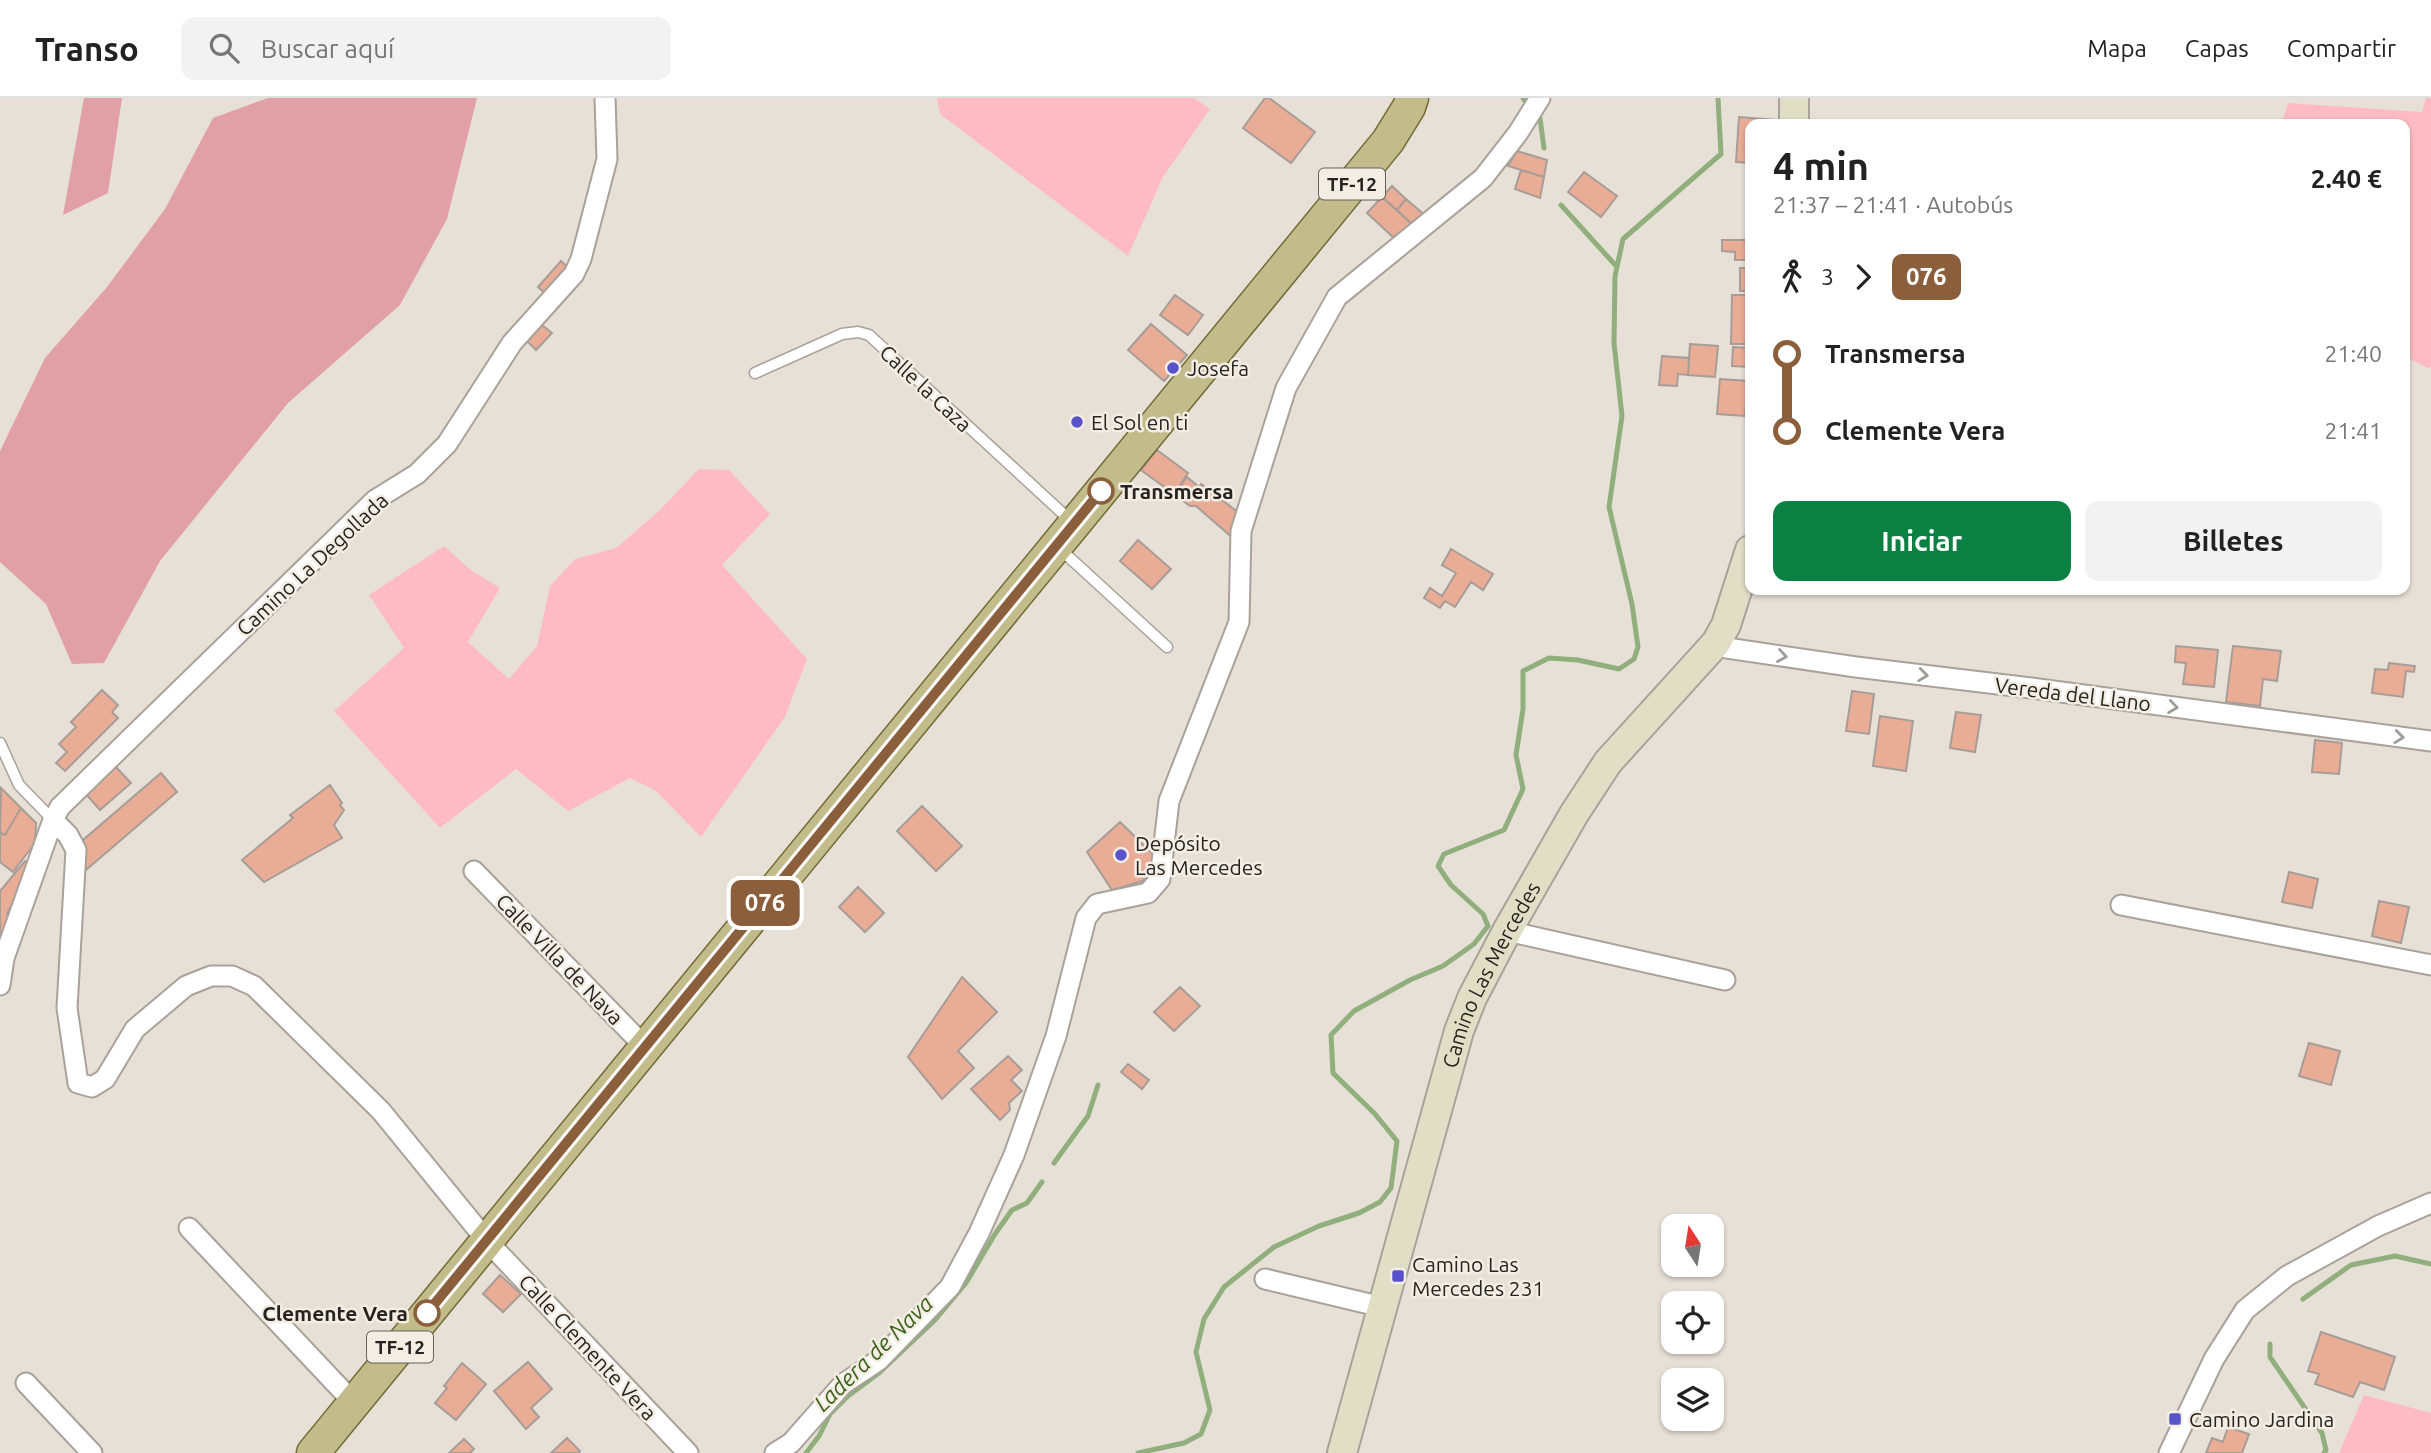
<!DOCTYPE html>
<html lang="es">
<meta charset="utf-8">
<style>
body{margin:0;font-family:Ubuntu,sans-serif;background:#f2f2f2;color:#222;height:100vh;display:flex;flex-direction:column;font-size:26px;white-space:nowrap}
*{box-sizing:border-box;margin:0}
p{font-size:23px;color:#767676}
.icon{flex:none;width:38px;height:38px;fill:none;stroke:currentColor;stroke-width:2;stroke-linecap:round;stroke-linejoin:round}
.map{position:relative;flex:1;overflow:hidden}
.panel{position:absolute;left:1745px;top:21px;width:665px;height:476px;display:flex;flex-direction:column;background:#fff;border-radius:14px;box-shadow:0 2px 5px #0004}
.panel>*{flex:none}
.badge{padding:0 14px;border-radius:10px;font-size:24px;line-height:46px}
.needle{width:46px;rotate:348deg}
.buttons{position:absolute;left:1661px;top:1116px;display:grid;gap:14px}
.buttons a{display:grid;place-items:center;width:63px;height:63px;border-radius:14px;background:#fff;box-shadow:0 2px 5px #0004;font-size:35px}
.map>.badge{position:absolute;translate:-50% -50%;box-shadow:0 0 0 4px #fff}
.legs{display:flex;align-items:center;gap:10px;height:77px;padding:0 28px;font-size:23px}
.legs p{margin-inline-start:auto}
.summary{display:flex;align-items:center;justify-content:space-between;height:119px;padding:0 28px}
h1{font-size:38px;font-weight:700;line-height:52px}
.button{display:flex;gap:14px;margin-top:auto;padding:14px 28px}
.button a{flex:1;height:80px;border-radius:14px;background:#0b8043;color:#fff;font-size:28px;font-weight:700;line-height:80px;text-align:center}
.button a+a{background:#f2f2f2;color:#222}
ul{padding:0 28px;list-style:none}
li{display:flex;align-items:center;gap:24px;height:77px;font-size:26px}
li i{display:grid;place-items:center;width:10px;height:100%;margin:0 9px;background:currentColor}
li i::after{content:'';width:18px;height:18px;margin:-9px;border:5px solid;border-radius:50%;background:#fff}
li p{margin-inline-start:auto}
li:first-child i{background:linear-gradient(#0000 50%,currentColor 0)}
li:last-child i{background:linear-gradient(currentColor 50%,#0000 0)}
header{display:flex;align-items:center;gap:42px;box-sizing:border-box;height:98px;padding:0 35px;background:#fff;border-bottom:2px solid #e0e0e0}
header strong{font-size:33px}
nav{display:flex;gap:38px;margin-inline-start:auto;font-size:24px}
.search{width:490px;height:63px;background:#f2f2f2;display:flex;align-items:center;gap:18px;box-sizing:border-box;padding:0 24px;border-radius:14px;color:#767676;font-size:26px}
.map>svg:first-child{display:block}
.green{fill:#febbc3}
.forest{fill:#e19fa7}
.lines{fill:none;stroke-linecap:round;stroke-linejoin:round}
.stream{stroke:#91af7d;stroke-width:5}
.building{fill:#e9ad96;stroke:#a89c98;stroke-width:2}
.service-casing{stroke:#a9a29a;stroke-width:13}
.minor-casing{stroke:#a9a29a;stroke-width:23}
.secondary-casing{stroke:#a9a29a;stroke-width:32}
.primary-casing{stroke:#716a34;stroke-width:35}
.service{stroke:#fff;stroke-width:10}
.minor{stroke:#fff;stroke-width:19}
.secondary{stroke:#e0dec5;stroke-width:28}
.primary{stroke:#c2bc8b;stroke-width:32}
.oneway{stroke:#9d9c9b}
.line-1-casing{stroke:#fff;stroke-width:16}
.line-1{stroke:#8b5e3c;stroke-width:10}
.poi-dot{fill:#5853cb;stroke:#f4ede4;stroke-width:2.5}
.stop-1-dot{fill:#fff;stroke:#8b5e3c;stroke-width:3.5}
.labels{text-anchor:middle;dominant-baseline:central;stroke-width:5;stroke-linejoin:round;paint-order:stroke}
.shield{fill:#f4ede4;stroke:#64605b;stroke-width:2}
.shield-label{font-size:19px;font-weight:bold;fill:#262320}
.poi-label{font-size:21px;fill:#262320;stroke:#f4ede4;text-anchor:start}
.street-label{font-size:21px;fill:#262320;stroke:#f4ede4}
.stop-label{font-size:21px;font-weight:bold;fill:#262320;stroke:#f4ede4;text-anchor:start}
.water-label{font-size:23px;font-style:italic;fill:#3b621b;stroke:#f4ede4}
</style>
<header>
<strong>Transo</strong>
<div class="search"><svg class="icon" aria-label="search" viewBox="0 0 24 24"><circle cx="10" cy="10" r="6"/><path d="M15 15l6 6"/></svg>Buscar aquí</div>
<nav><a>Mapa</a><a>Capas</a><a>Compartir</a></nav>
</header>
<div class="map">
<svg width="2431" height="1355" viewBox="0 0 2431 1355">
<rect width="100%" height="100%" fill="#e7e0d7"/>
<path class="green" d="M937,0H1194L1210,11L1163,79L1128,158L940,16Z
M2426,0H2431V269L2428,270L2405,259L2404,26H2281L2288,5L2422,14Z
M699,371L729,372L770,416L722,467L807,561L785,619L701,739L655,692L630,680L568,713L516,671L440,730L334,613L404,550L369,497L444,448L472,473L500,490L468,544L509,581L537,548L550,488L575,461L616,450L660,412Z
M2364,1297L2431,1315V1355H2339Z"/>
<path class="forest" d="M84,0H122L108,95L63,117Z
M268,0H477L447,121L400,207L288,305L160,463L104,565L72,566L46,506L0,464V353L45,260L107,189L165,111L213,20Z"/>
<g class="lines">
<path class="stream" d="M1523,0L1524,2
M1540,20L1544,50
M1561,107L1617,169
M1054,1065L1088,1018L1098,987
M2303,1201L2351,1167L2395,1158L2431,1166
M2270,1246V1259L2322,1335L2326,1352L2324,1355
M806,1355L819,1338L830,1316L848,1298L879,1275L935,1222L966,1185L995,1136L1012,1112L1027,1105L1042,1084
M1138,1355L1184,1345L1201,1336L1210,1312L1196,1254L1204,1221L1224,1189L1274,1149L1319,1128L1359,1115L1380,1104L1391,1090L1397,1043L1375,1016L1333,975L1331,937L1354,913L1410,882L1443,868L1474,846L1488,828L1483,816L1451,787L1438,768L1444,756L1504,732L1523,691L1516,657L1523,611V573L1549,560L1578,562L1619,571L1634,561L1638,549L1632,506L1609,409L1622,318L1614,245L1615,178L1623,141L1721,56L1718,0"/>
</g>
<path class="building" d="M1265,0H1269L1315,34L1291,65L1243,30Z
M1739,19L1775,22V26H1750V65L1736,64Z
M1517,53L1547,62L1544,79L1508,68Z
M1521,72L1544,79L1540,100L1515,91Z
M1584,74L1617,98L1601,119L1568,94Z
M1392,88L1406,101L1397,112L1382,99Z
M1382,99L1413,127L1402,138L1399,135L1394,140L1367,115Z
M1406,101L1428,120L1413,127L1397,112Z
M1722,142H1750L1748,162H1735V154L1722,153Z
M561,163L570,171L547,197L538,189Z
M1740,170H1750V193H1740Z
M1175,197L1203,217L1188,237L1160,217Z
M1732,197H1750V246H1731Z
M1151,226L1187,257L1164,283L1128,252Z
M542,227L552,235L536,252L527,243Z
M1690,246L1718,248L1715,279L1688,277Z
M1733,249L1750,250V269L1732,268Z
M1662,258L1689,260L1688,277L1678,276L1677,288L1659,287Z
M1720,281L1748,283L1745,318L1717,316Z
M1157,352L1188,375L1174,396L1141,372Z
M1187,379L1199,389L1201,386L1239,415L1234,441L1196,408H1190L1174,396Z
M1138,442L1171,471L1152,491L1120,463Z
M1451,451L1493,476L1483,492L1471,484L1455,509L1445,503L1440,510L1424,500L1430,490L1442,498L1456,475L1442,467Z
M2176,548L2218,552L2214,589L2183,586L2186,565L2175,564Z
M2233,548L2281,553L2277,583L2263,581L2260,608L2226,604Z
M2389,565L2415,568L2414,574L2406,573L2403,599L2372,595L2375,571L2388,572Z
M102,592L118,607L112,614L118,620L65,673L56,665L67,654L59,646L76,629L71,624Z
M1852,593L1874,596L1869,636L1846,633Z
M1956,614L1981,617L1975,654L1950,650Z
M1880,618L1913,623L1906,673L1873,668Z
M2315,642L2342,645L2339,676L2312,674Z
M115,668L131,685L100,712L85,695Z
M161,675L177,694L86,772L83,742Z
M330,687L342,705L340,707L344,712L334,727L342,740L264,784L242,762L293,720L290,717Z
M1,690L21,710L5,737L1,735L0,737Z
M922,708L962,748L936,773L897,733Z
M21,710L36,725L35,745L13,774L0,764V737L1,735L5,737Z
M1120,724L1156,759L1143,783L1112,792L1087,754Z
M25,763L29,766L18,795L7,816L12,819L2,841L0,840V793Z
M2289,774L2318,781L2312,810L2282,804Z
M858,789L884,815L865,834L839,809Z
M2379,803L2409,809L2401,845L2372,838Z
M962,879L997,914L958,953L974,970L942,1001L908,959Z
M1180,889L1200,908L1174,933L1154,914Z
M2309,945L2340,953L2331,987L2299,978Z
M1008,958L1022,972L1011,982L1022,993L1009,1005L1010,1012L1000,1022L971,991Z
M1128,966L1149,982L1142,991L1121,974Z
M500,1177L521,1196L503,1214L483,1196Z
M2321,1234L2395,1259L2384,1292L2360,1284L2353,1299L2315,1286L2319,1276L2308,1273Z
M528,1264L552,1291L531,1310L539,1319L526,1331L494,1293Z
M462,1265L486,1286L456,1322L435,1305L447,1290L444,1288Z
M2228,1329L2249,1336L2242,1355H2206L2212,1340L2223,1344Z
M567,1340L580,1353L578,1355H551Z
M464,1341L474,1351L470,1355H449Z"/>
<g class="lines">
<g class="service-casing">
<path id="service" d="M755,275L842,236L858,234L869,237L1071,423
M1059,450L1167,549
M0,645L19,687L53,722"/>
</g>
<g class="minor-casing">
<path id="minor" d="M1716,545L1727,550L1856,569L2031,590L2431,643
M53,722L68,737L76,752L67,910L78,985L92,989L105,981L135,931L186,888L211,878H232L254,888L381,1013L487,1143L688,1355
M474,773L646,950
M2121,807L2431,867
M1507,833L1725,882
M0,887L4,860L53,722L60,709L375,402L417,376L447,346L512,245L574,176L581,161L607,61L605,0
M189,1130L354,1305
M1265,1181L1382,1209
M26,1285L92,1355
M775,1355L791,1345L843,1286L879,1262L950,1189L979,1135L1014,1057L1056,938L1086,820L1097,806L1148,795L1160,781L1169,703L1239,524L1241,433L1286,290L1337,199L1483,80L1518,35L1540,0
M2169,1355L2214,1261L2245,1212L2287,1178L2378,1128L2431,1105"/>
</g>
<g class="secondary-casing">
<g id="secondary">
<path d="M1794,26V0"/>
<path id="s1" d="M1342,1355L1459,933L1472,900L1507,833L1574,716L1608,664L1716,545L1726,527L1750,452"/>
</g>
</g>
<g class="primary-casing">
<path id="primary" d="M313,1355L1388,43L1409,9L1412,0"/>
</g>
<use href="#service" class="service"/>
<use href="#minor" class="minor"/>
<use href="#secondary" class="secondary"/>
<use href="#primary" class="primary"/>
</g>
<defs><path id="oneway-chevron" d="M-2-3.5L2.5 0L-2 3.5" fill="none" stroke-width="1.6" stroke-linecap="round" stroke-linejoin="round" transform="scale(1.75)"/></defs>
<g class="oneway">
<use href="#oneway-chevron" transform="translate(1782 558) rotate(9)"/>
<use href="#oneway-chevron" transform="translate(1923 577) rotate(7)"/>
<use href="#oneway-chevron" transform="translate(2173 609) rotate(8)"/>
<use href="#oneway-chevron" transform="translate(2399 639) rotate(7)"/>
</g>
<g class="lines">
<g class="line-1-casing">
<path id="line-1" d="M427,1215L1101,393"/>
</g>
<use href="#line-1" class="line-1"/>
</g>
<g class="poi-dot">
<circle cx="1173" cy="270" r="7"/>
<circle cx="1077" cy="324" r="7"/>
<circle cx="1121" cy="757" r="7"/>
<rect x="1391" y="1171" width="14" height="14" rx="3.5"/>
<rect x="2168" y="1314" width="14" height="14" rx="3.5"/>
</g>
<g class="stop-1-dot">
<circle cx="1101" cy="393" r="12"/>
<circle cx="427" cy="1215" r="12"/>
</g>
<g class="labels">
<g class="shield">
<rect x="1319" y="70.5" width="66" height="31" rx="5"/>
<rect x="367" y="1233.5" width="66" height="31" rx="5"/>
</g>
<g class="shield-label">
<text x="1352" y="86">TF-12</text>
<text x="400" y="1249">TF-12</text>
</g>
<g class="poi-label">
<text x="1187" y="270">Josefa</text>
<text x="1091" y="324">El Sol en ti</text>
<text x="1135" y="745">Depósito<tspan x="1135" dy="24">Las Mercedes</tspan></text>
<text x="1412" y="1166">Camino Las<tspan x="1412" dy="24">Mercedes 231</tspan></text>
<text x="2189" y="1321">Camino Jardina</text>
</g>
<g class="street-label">
<text transform="translate(926 290) rotate(43)">Calle la Caza</text>
<text transform="translate(312 466) rotate(-43)">Camino La Degollada</text>
<text transform="translate(2073 596) rotate(7)">Vereda del Llano</text>
<text transform="translate(560 861) rotate(46)">Calle Villa de Nava</text>
<text stroke="none"><textPath href="#s1" startOffset="502">Camino Las Mercedes</textPath></text>
<text transform="translate(588 1249) rotate(47)">Calle Clemente Vera</text>
</g>
<g class="stop-label">
<text x="1120" y="393">Transmersa</text>
<text x="408" y="1215" text-anchor="end">Clemente Vera</text>
</g>
<g class="water-label">
<text transform="translate(873 1255) rotate(-44)">Ladera de Nava</text>
</g>
</g>
</svg>
<div class="buttons">
<a><svg class="needle" viewBox="-14 -14 28 28"><path d="M0-13l5 13h-10z" fill="#e53935"/><path d="M0 13l5-13h-10z" fill="#767676"/></svg></a>
<a><svg class="icon" aria-label="locate" viewBox="0 0 24 24"><circle cx="12" cy="12" r="6"/><path d="M12 2v4M12 18v4M2 12h4M18 12h4"/></svg></a>
<a><svg class="icon" aria-label="layers" viewBox="0 0 24 24"><path d="M12 4l9 5-9 5-9-5zM3 14l9 5 9-5"/></svg></a>
</div>
<b class="badge" style="left:765px;top:805px;background:#8b5e3c;color:#fff">076</b>
<section class="panel">
<div class="summary"><div><h1>4 min</h1><p>21:37 – 21:41 · Autobús</p></div><b>2.40 €</b></div>
<div class="legs"><svg class="icon" aria-label="walk" viewBox="0 0 24 24"><circle cx="13" cy="4" r="2"/><path d="M13 8l-2 6 4 7M11 14l-3 7M7 12l3-4h3l4 4"/></svg>3<svg class="icon" aria-label="forward" viewBox="0 0 24 24"><path d="M9 5l7 7-7 7"/></svg><b class="badge" style="background:#8b5e3c;color:#fff">076</b></div>
<ul>
<li><i style="color:#8b5e3c"></i><b>Transmersa</b><p>21:40</p></li>
<li><i style="color:#8b5e3c"></i><b>Clemente Vera</b><p>21:41</p></li>
</ul>
<div class="button"><a>Iniciar</a><a>Billetes</a></div>
</section>
</div>
